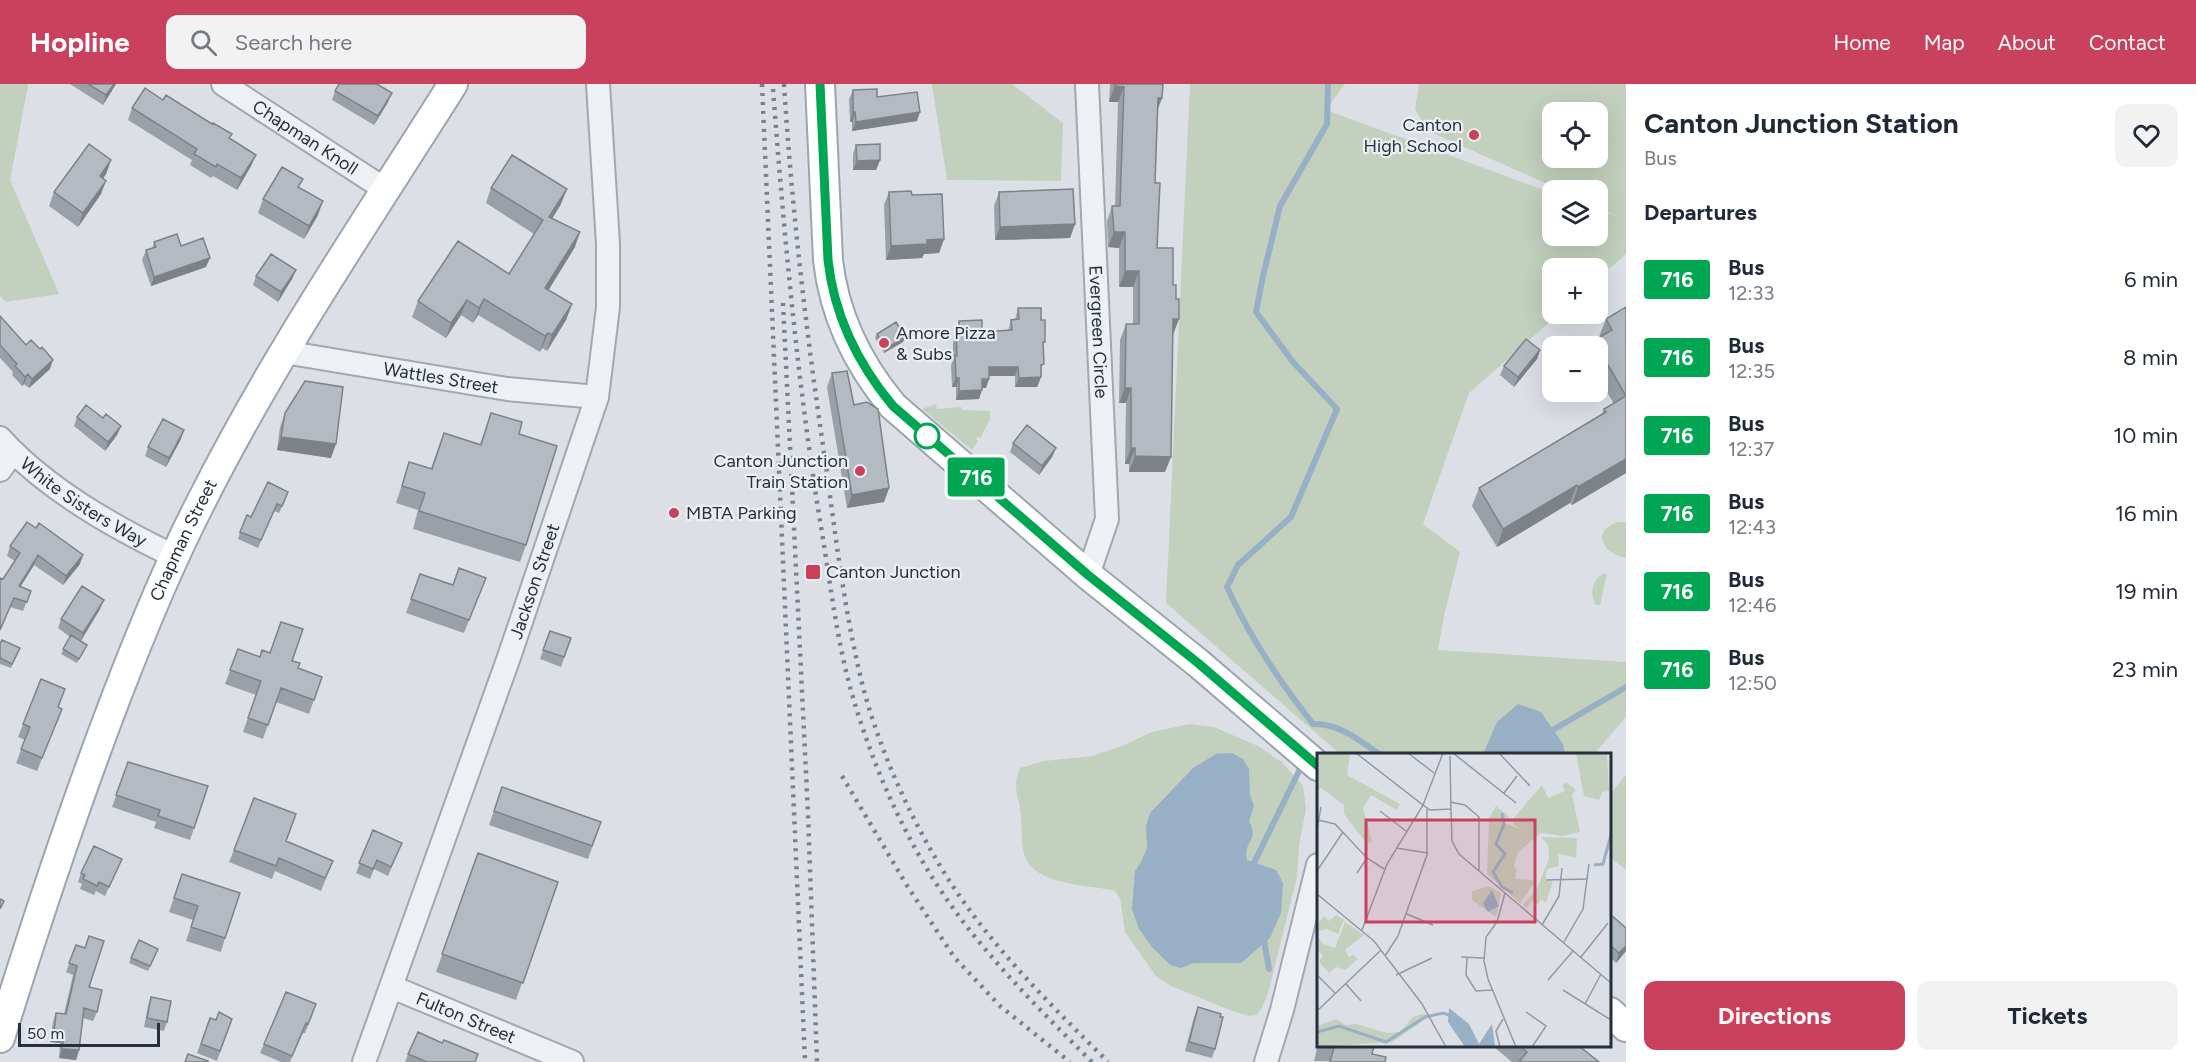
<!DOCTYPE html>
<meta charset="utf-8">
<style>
body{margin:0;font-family:Figtree,sans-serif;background:#f2f2f3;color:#1f2937;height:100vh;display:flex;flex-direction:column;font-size:22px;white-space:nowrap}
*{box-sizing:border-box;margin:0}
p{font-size:20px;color:#747a83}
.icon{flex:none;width:33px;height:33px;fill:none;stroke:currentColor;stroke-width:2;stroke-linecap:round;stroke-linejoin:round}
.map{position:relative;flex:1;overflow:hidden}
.sheet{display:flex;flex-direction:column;background:#fff;width:570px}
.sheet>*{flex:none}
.badge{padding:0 12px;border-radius:4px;font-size:21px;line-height:39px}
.fabs{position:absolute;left:1542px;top:18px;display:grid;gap:12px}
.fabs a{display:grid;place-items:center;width:66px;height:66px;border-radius:12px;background:#fff;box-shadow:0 6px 24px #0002;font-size:30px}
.scale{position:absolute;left:18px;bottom:15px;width:142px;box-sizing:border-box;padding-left:6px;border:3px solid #262f3c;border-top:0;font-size:16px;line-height:21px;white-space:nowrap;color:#262f3c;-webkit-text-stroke:4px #ebeff4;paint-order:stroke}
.map>.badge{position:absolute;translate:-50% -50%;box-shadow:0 0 0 3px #fff}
h2{padding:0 18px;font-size:22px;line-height:54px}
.round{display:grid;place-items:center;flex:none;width:63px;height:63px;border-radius:12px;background:#f2f2f3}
.overview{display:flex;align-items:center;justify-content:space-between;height:102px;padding:0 18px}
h1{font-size:28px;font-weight:700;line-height:45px}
.primary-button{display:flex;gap:12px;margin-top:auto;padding:12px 18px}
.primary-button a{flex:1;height:69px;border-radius:12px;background:#ca415d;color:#fff;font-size:24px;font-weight:700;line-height:69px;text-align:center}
.primary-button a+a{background:#f2f2f3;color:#1f2937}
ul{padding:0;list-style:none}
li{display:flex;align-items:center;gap:18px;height:78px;padding:0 18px}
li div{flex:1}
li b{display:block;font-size:22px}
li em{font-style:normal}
li .badge{min-width:66px;font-weight:700;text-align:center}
header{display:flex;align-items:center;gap:36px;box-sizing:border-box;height:84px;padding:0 30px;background:#ca415d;color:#fff}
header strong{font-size:28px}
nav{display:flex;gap:33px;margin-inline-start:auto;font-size:21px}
.search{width:420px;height:54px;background:#f2f2f3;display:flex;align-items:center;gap:15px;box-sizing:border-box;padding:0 21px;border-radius:12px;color:#747a83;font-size:22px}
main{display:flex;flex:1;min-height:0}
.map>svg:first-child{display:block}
.green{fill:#c3d0bd;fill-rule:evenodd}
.water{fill:#97b0c6}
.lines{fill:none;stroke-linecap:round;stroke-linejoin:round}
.stream{stroke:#97b0c6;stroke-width:6}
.minor-casing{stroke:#a2a7b0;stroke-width:26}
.major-casing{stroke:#9ba5b1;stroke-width:32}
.minor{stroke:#eef1f4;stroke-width:22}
.major{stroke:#fff;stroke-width:28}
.rail{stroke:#76818f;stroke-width:4.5;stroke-dasharray:3 6;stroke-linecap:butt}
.wall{fill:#9aa0a7}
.shaded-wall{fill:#7d8288}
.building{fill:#b3bac2;stroke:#7d8288;stroke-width:1.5}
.line-casing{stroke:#fff;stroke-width:14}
.line{stroke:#00a651;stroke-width:9}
.poi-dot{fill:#ca415d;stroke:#ebeff4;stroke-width:2}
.stop-dot{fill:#fff;stroke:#00a651;stroke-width:3}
.labels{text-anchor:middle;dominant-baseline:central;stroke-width:4.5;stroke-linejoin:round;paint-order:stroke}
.poi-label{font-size:18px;fill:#262f3c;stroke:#ebeff4;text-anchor:start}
.street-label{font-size:18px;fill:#262f3c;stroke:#ebeff4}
.inset-river{fill:none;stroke:#97b0c6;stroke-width:3}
.inset-road{fill:none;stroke:#9399a2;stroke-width:1.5}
.view{fill:#ca415d;fill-opacity:0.15;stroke:#ca415d;stroke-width:3}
.inset-edge{fill:none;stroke:#262f3c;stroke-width:3}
</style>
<header>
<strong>Hopline</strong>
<div class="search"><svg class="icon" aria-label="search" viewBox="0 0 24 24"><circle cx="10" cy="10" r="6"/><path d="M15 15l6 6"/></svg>Search here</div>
<nav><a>Home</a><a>Map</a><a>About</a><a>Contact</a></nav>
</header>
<main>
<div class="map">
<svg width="1626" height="978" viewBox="0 0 1626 978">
<rect width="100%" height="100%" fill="#dce0e6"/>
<path class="green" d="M0,0H27L28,2L10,96L59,210L6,218L0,212Z
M932,0H1012L1063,39L1061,97L947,96Z
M1190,0H1345L1326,26L1552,109V152H1598V126L1619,133L1598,123V106H1561L1428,47L1415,25L1419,0H1626V170L1598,195V184H1552V230H1559L1469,309L1423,440L1460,468L1444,532L1438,566L1626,578V633L1594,670H1340L1166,519ZM1552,28H1598V74H1552Z
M936,320L937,325L961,323L962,326L990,327V336L980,354L978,352L976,355L978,357L972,366L922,325Z
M1618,438H1626V474C1602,470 1591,446 1618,438Z
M1604,489L1607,491L1606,494L1600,521H1596C1589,511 1592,495 1604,489Z
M1190,640L1214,643L1258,662L1283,679L1303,702L1306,725L1299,762L1297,793L1268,909L1262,924L1257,931L1249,932L1232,927L1171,902L1156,892L1125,848L1120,814L1115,807C1090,800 1034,803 1024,770C1021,759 1022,745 1021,733C1020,713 1011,705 1020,684L1044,677L1092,672L1122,662L1152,648Z
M1626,691V786L1610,773V710Z"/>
<path class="water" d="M1518,620L1541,628L1563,660L1565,670H1483L1497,638Z
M1232,669L1243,675L1249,685L1250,711L1254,722L1249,737C1260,759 1243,755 1247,776L1276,786L1283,799L1281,829L1270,854L1241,879H1194L1181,884L1170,881L1152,863L1139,845L1132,825L1135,787L1141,778L1147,764L1146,742L1150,729L1193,684L1216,670Z"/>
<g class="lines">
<path class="stream" d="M1328,0L1327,40L1280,122L1263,192L1256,228L1293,278L1337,325L1291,433L1238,481L1227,503C1249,552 1279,597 1313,640C1338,639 1359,656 1379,670
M1546,650L1626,603
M1251,785L1299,687
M1263,851L1269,885"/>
<g class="minor-casing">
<g id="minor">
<path id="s1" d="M223,0L386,106"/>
<path id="s2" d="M1087,0L1107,435L1088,491"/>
<path id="s3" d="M284,268L507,305L597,313"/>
<path id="s4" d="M0,354C45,404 115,444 174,472"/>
<path d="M0,386L13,368"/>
<path id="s5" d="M392,903L572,978"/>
<path id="s6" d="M364,978L509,573L597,313L608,223V160L598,0"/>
<path d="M1266,978L1282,926L1318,781"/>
</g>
</g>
<g class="major-casing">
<g id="major">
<path d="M820,0L828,176C834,231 858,280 893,322L1088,491L1198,579L1318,682"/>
<path d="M1610,928L1626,943"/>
<path id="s7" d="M0,954C36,838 74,723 117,611C142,546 168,482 200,420C273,274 366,138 453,0"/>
</g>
</g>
<use href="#minor" class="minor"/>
<use href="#major" class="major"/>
<path class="rail" d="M762,0L805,978
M784,0C792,128 807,255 826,382C836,456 845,531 863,603C879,663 905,722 936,775C982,854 1044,914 1108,978
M773,5C784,150 797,294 820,437C830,495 836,554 852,610C869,669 893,727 924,780C969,856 1030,916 1092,978
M783,219L808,730L817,978
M842,692L906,800L954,873L1000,922L1070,978"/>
</g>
<path class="wall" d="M70,0H116L103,21Z
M1110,0H1163L1162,14L1158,25L1155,99L1157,164L1173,251L1165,388H1129V380H1125L1126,319H1119L1120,256L1126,240H1133V203H1119V164L1108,163L1107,137L1112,122H1115L1118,18H1109Z
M853,6L877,13L917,37L852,47V38H850L849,15Z
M335,7L388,18L374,41L332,16Z
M163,16L230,55L251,82L237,106L213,92L211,94L190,81L192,76L128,36L132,24Z
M856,61L880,76L876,86H853V70Z
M111,76L106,90L103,95L101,110L78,143L49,122L54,108Z
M299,104L318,131L304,155L258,129L263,115Z
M491,104L561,120L552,135L575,163L548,206L572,220L566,236L547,267L542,264L540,268L478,231L473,239L461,231L446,254L412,233L418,217L509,190L534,150L486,119Z
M889,108L912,111L944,155L939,169L924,170L922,174L886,176L884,121Z
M999,108L1075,140L1070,154L995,156L994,122Z
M154,158L181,162L206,183L151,202L142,176L146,166L152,165Z
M296,186L292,195L278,218L253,201L256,192Z
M1626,223V389L1572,421L1570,419L1497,463L1472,422L1479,404L1602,330L1604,325L1614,320L1598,293V262H1592L1593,257L1600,254L1599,253L1606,235Z
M1018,224L1041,236L1044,264L1041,293L1037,303H1015V292H989L986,304H982L979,315L956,316V303H952L951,281L953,276V259L959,237L982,248L1008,247L1011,236H1015Z
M0,232L26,261L50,285L29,304L24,300L22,302L12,291L13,288L0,274Z
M877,250L905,253L903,258L884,269L875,254Z
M1540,266L1537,275L1514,303L1500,291L1504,282Z
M832,289L854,321L889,404L884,418L847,424L827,303Z
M285,329L331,374L277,366L280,343Z
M491,329L519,350L526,461L520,478L413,445L418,426L396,419L409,378L431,384L444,349L480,360Z
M77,333L103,334L121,342L117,351L105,367L74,342Z
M181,355L166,383L145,372L148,363Z
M1013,359L1056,364L1052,373L1039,391L1010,368Z
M286,415L279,429L274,427L258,464L238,455L240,448L251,433Z
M10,462L80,480L63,501L34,481L21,502L31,507L23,527L10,523L3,495L15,477L7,472Z
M420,490L453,501L486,494L464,549L406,529Z
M100,525L81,557L87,561L77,579L61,570L70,553L58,544L61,535Z
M550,547L571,554L561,583L540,575Z
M0,560L18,569L11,584L0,580Z
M238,565L260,573L292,577L298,584L322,593L309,630L276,618L263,655L243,648L256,611L225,600Z
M41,595L58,623L62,625L37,687L16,679L25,656L18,653Z
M128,678L208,702L190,756L154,744L156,738L112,723Z
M502,703L601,738L588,775L489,741Z
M373,746L402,759L388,792L374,785L370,795L356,789Z
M286,757L333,777L321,807L275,787L272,795L229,778L234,766Z
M478,769L558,798L516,916L436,888Z
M122,775L105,812L96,807L94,811L80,805L82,800L78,798L81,789Z
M182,790L225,854L221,868L186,857L193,836L169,828Z
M1610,830L1626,867L1616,879L1610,873Z
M139,856L158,865L148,887L129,879Z
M76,861L97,928L93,937L83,934L79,966L76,976L59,974L60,959L50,958L53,938L56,929L64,930L73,891L66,888Z
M151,913L167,938L164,947L144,943L148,922Z
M1198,923L1220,933L1215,965L1212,974L1185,967L1194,933Z
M313,930L305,949H303L290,978H281L260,969L264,960Z
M210,934L216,936L232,935L217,977L197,969Z
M1318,960V962H1374L1372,970L1385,978L1314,977Z
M1493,962H1579L1599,978H1512Z
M408,970L475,978H405Z"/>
<path class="shaded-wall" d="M114,0H116L103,21L106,11Z
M1115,2L1124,3L1118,18H1109Z
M392,9L388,18L374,41L378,32Z
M1158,14H1162L1156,29Z
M853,28H855L852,38H850Z
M920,28L917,37L852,47L856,38Z
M256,71L251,82L237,106L241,94Z
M111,76L106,90L95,106L100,92Z
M880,76L876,86H853L857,77Z
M106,97L101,110L78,143L83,129Z
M567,105L561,120L543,149L549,133Z
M323,117L318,131L304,155L309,142Z
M1075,140L1070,154L995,156L1000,143Z
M580,148L575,163L540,220L545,204Z
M1114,148H1125L1119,164L1108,163Z
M944,155L939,169L924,170L922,174L886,176L891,162L927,156Z
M210,174L206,183L151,202L154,193Z
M296,186L292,195L278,218L281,208Z
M1125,187H1139L1133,203H1119Z
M484,215L478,231L473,239L479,224Z
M467,216L461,231L446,254L451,239Z
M572,220L566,236L547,267L552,251Z
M1173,235H1179L1173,251Z
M548,249L542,264L540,268L545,252Z
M905,253L903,258L884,269L886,265Z
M1540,266L1537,275L1514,303L1518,293Z
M53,276L50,285L29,304L32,295Z
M989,283H1018L1015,292H985Z
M28,290L24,300L22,302L25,293Z
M1041,293L1037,303H1015L1019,294Z
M956,294H959L956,303H952Z
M982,295H989L986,304H978Z
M1125,304H1131L1126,319H1119Z
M982,306L979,315L956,316L959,307Z
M121,342L117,351L105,367L108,358Z
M184,346L181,355L166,383L169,374Z
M281,353L336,360L331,374L277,366Z
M1056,364L1052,373L1039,391L1042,382Z
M1131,364H1135L1129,380H1125Z
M1135,372L1171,373L1165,388H1129Z
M1626,375V389L1572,421L1578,403Z
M1577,401L1570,419L1497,463L1503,445Z
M889,404L884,418L847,424L852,411Z
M38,471L34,481L15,511L19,502Z
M83,471L80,480L63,501L66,492Z
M104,516L100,525L80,558L83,549Z
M1626,862V867L1616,879L1619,869Z
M54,949L64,950L60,959L50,958Z
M62,965L79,966L76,976L59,974Z"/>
<path class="building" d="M88,0H114L106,11Z
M339,0H377L392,9L378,32L335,7Z
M1115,0H1163L1162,14H1158L1155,99H1160L1157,164H1173V201H1176V215H1179V235H1173L1171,373L1135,372V364H1131V304H1125L1126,240H1139V187H1125V148H1114L1112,122H1120L1124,3L1115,2Z
M145,4L163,16L166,11L212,40L213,39L232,50L229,54L256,71L241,94L217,80L216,83L194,70L197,65L132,24Z
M877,5V13L917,8L920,28L856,38L855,28H853V6Z
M89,60L111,76L100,92L106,97L83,129L54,108Z
M880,60V76L857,77L856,61Z
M512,71L567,105L549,133L580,148L545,204L572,220L552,251L548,249L545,252L484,215L479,224L467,216L451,239L418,217L458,157L509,190L543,136L491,104Z
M282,83L303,95L298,103L323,117L309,142L263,115Z
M1073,105L1075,140L1000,143L999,108Z
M911,107L912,111L942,110L944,155L927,156V160L891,162L889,108Z
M177,150L181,162L203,154L210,174L154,193L146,166L156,163L154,158Z
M271,170L296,186L281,208L256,192Z
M1626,223V312L1598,264V262L1593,257L1612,246L1606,235Z
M1018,224H1041V236H1045V258H1043L1044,280L1041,281V293L1019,294L1018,283H989V295H982V306L959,307V294H956L955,272H957L956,250H960L959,237L982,236V248L1012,246L1011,236L1019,235Z
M0,232L26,261L31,256L40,265L42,263L53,276L32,295L28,290L25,293L15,282L17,280L0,261Z
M896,238L905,253L886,265L877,250Z
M1526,255L1540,266L1518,293L1504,282Z
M847,287L854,321L867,318L878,325L889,404L852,411L832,289Z
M305,297L343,303L336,360L281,353L285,329Z
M1626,312V375L1578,403L1577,401L1503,445L1479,404L1606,328L1604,325Z
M86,321L103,334L106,330L121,342L108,358L77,333Z
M491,329L522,338L519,350L557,362L526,461L419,427L425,409L402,402L409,378L432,385L444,349L481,361Z
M163,335L184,346L169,374L148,363Z
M1027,341L1056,364L1042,382L1013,359Z
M268,398L288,408L282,422L277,420L261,456L240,448L247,431L251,433Z
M27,438L36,444L39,439L83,471L66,492L38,471L19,502L31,507L27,518L14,514L0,546V494L3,495L20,469L10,462Z
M459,484L486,494L469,536L411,515L420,490L453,501Z
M82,502L104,516L83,549L61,535Z
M281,538L303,545L292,577L300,579L298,584L322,593L314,616L281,604L268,641L248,634L261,597L230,586L238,565L260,573L262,566L270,569Z
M550,547L571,554L564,573L543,566Z
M71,551L87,561L79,575L63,565Z
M2,556L20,564L12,580L0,574V560Z
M41,595L65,605L58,623L62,625L42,674L21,665L30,643L23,640Z
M128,678L208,702L194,744L158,732L160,726L116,711Z
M502,703L601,738L592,762L494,727Z
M254,714L296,730L286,757L333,777L325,794L279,774L276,782L234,766Z
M373,746L402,759L391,783L377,776L373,785L359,779Z
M94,762L122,775L109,803L99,798L97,802L83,795L85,791L81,789Z
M478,769L558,798L523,899L442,870Z
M182,790L240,809L225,854L191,843L198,822L174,814Z
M0,815L4,817L0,825Z
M1610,830L1626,844V862L1619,869L1610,861Z
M89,852L104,857L89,903L102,906L97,928L84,924L79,966L62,965L64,950L54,949L56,929L66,930L77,882L69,879L76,861L85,864Z
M139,856L158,865L150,882L131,874Z
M286,908L316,920L308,940L306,939L292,972L264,960Z
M151,913L171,917L167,938L147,934Z
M1198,923L1221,930L1220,933H1223L1215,965L1189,958Z
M219,928L232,935L220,967L201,960L210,934L216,936Z
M418,948L442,959L444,956L478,970L475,978H427L408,970Z
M1329,962H1374L1372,970L1386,973L1385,978H1330L1334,963Z
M1520,962H1579L1599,978H1519L1527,968Z
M188,970L208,977V978H185Z"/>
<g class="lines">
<g class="line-casing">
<path id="line" d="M820,0L828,176C834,231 858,280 893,322L1088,491L1198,579L1318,682"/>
</g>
<use href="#line" class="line"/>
</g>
<g class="poi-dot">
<circle cx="1474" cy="51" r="6"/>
<circle cx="884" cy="259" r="6"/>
<circle cx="860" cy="387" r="6"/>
<circle cx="674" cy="429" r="6"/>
<rect x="805" y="480" width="16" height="16" rx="3"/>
</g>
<circle class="stop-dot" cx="927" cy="352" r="12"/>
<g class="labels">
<g class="poi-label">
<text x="1462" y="41" text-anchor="end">Canton<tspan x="1462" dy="21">High School</tspan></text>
<text x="896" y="249">Amore Pizza<tspan x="896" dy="21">&amp; Subs</tspan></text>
<text x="848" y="377" text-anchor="end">Canton Junction<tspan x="848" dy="21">Train Station</tspan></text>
<text x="686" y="429">MBTA Parking</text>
<text x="826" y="488">Canton Junction</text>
</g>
<g class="street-label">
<text stroke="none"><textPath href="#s1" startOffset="98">Chapman Knoll</textPath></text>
<text stroke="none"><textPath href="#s2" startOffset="248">Evergreen Circle</textPath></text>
<text stroke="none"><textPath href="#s3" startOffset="159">Wattles Street</textPath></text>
<text stroke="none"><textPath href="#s4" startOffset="106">White Sisters Way</textPath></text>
<text stroke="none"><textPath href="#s7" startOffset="531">Chapman Street</textPath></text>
<text stroke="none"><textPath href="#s6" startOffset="510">Jackson Street</textPath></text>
<text stroke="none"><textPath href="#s5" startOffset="80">Fulton Street</textPath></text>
</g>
</g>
<g transform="translate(1317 669)">
<rect width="294" height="294" fill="#dce0e6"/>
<path d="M0,0H33L30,22L83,51L80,57L54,42L46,55L55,89L50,90L39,77L27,61V52L4,35L0,39ZM259,0H290L292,38L285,39L282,47L267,43ZM249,29L259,37L255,42L263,79L246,83L224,80L201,99L197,113L200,116L198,126L219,127L203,150L170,121L172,65L179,53L192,63L187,70L206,77L197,72L196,66L225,32L231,45L248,38L245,33ZM224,84L260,85L259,105L241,100L242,113L230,116L228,128H236L229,150L224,146L221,152L215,147L210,155L206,152L219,137L232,106L231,92ZM172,133L184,140L179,164L155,147V138ZM19,162L27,167L21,181L10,176L2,178L1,184L6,191L18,195L28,169L47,182L28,197L32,204L36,202L41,206L28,217L19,214L12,220L2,209L6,202L0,198V172L7,163L12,168ZM108,260L110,265L75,289L0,294V273L19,266L29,272L39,271L70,280L83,279L96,264Z" fill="#c3d0bd"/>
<path d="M175,137L182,153L171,159L166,150ZM132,255L152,271L162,291L175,271L178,294H148L131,269Z" fill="#97b0c6"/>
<path class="inset-river" d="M185,60L187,71L179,91L188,101L176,119L185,134L196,140M277,112L286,111L294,82M0,279L22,273L69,289L108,264L126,260L135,263"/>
<path class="inset-road" d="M39,0L106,52L126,0M91,0L117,20M136,0L199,50M182,0L213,33M133,3L134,56M187,40L200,23M133,49L148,52L162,64V117M63,58L89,78M1,67L18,71L50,105L67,116M0,76L4,54M79,95L111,100M0,118L26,79M40,120L50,105M229,127L271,126M188,140L180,169L169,184L167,208L171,226L199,294M0,141L57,188L105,251L129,294M90,161L116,172M225,172L242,143L245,115M45,177L70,111L106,52L113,57L134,56L135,88L142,101L294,230M247,189L266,156L272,111M68,203L81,183L110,102V56M144,204L167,205M264,204L291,170M150,205L149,222L159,238L175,237M0,222L19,241M79,222L115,205M231,227L256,198M29,231L44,248M246,237L294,267M268,251L284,221M0,258L64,197M209,259L229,273L215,294M183,294L179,278L186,266"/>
<path class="view" d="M49,67H218V169H49Z"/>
<rect width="294" height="294" class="inset-edge"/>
</g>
</svg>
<div class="fabs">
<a><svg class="icon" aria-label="locate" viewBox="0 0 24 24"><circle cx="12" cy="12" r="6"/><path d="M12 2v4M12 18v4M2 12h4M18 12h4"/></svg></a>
<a><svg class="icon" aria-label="layers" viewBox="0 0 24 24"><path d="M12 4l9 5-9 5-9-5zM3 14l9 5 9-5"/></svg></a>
<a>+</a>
<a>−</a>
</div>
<div class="scale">50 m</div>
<b class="badge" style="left:976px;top:393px;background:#00a651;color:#fff">716</b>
</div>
<section class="sheet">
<div class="overview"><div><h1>Canton Junction Station</h1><p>Bus</p></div><a class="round"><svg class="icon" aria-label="heart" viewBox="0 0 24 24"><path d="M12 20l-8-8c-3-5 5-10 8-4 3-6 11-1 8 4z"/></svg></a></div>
<h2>Departures</h2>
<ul>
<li><span class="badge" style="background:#00a651;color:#fff">716</span><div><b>Bus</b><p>12:33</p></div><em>6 min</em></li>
<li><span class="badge" style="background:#00a651;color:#fff">716</span><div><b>Bus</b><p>12:35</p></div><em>8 min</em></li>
<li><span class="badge" style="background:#00a651;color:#fff">716</span><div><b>Bus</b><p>12:37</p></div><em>10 min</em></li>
<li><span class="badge" style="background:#00a651;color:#fff">716</span><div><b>Bus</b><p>12:43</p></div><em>16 min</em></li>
<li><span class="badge" style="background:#00a651;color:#fff">716</span><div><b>Bus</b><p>12:46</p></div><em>19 min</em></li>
<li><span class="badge" style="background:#00a651;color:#fff">716</span><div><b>Bus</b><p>12:50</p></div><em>23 min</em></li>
</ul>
<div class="primary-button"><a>Directions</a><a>Tickets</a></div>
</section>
</main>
